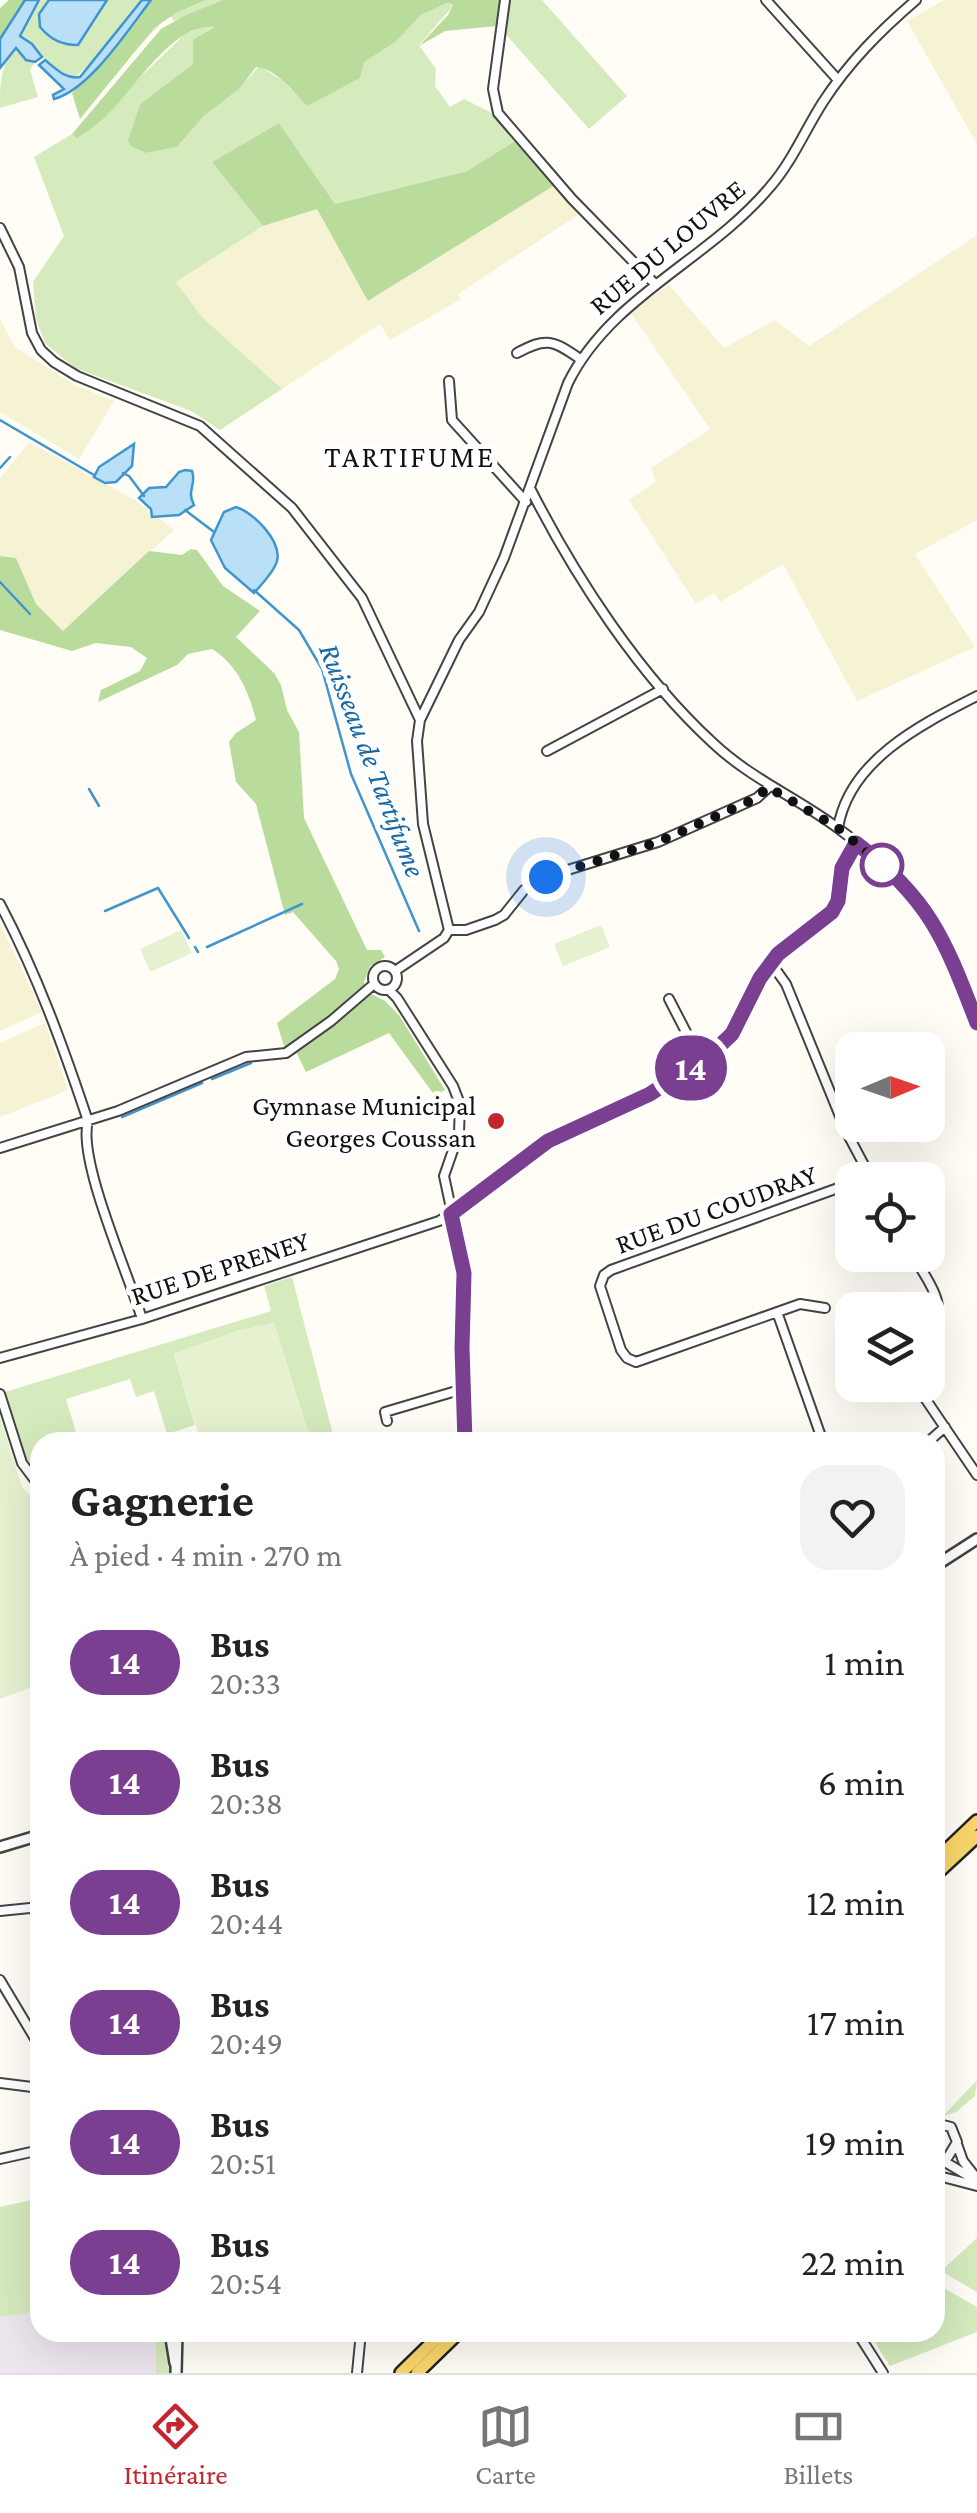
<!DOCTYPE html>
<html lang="fr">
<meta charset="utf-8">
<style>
body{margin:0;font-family:"Crimson Pro",serif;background:#f2f2f2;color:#222;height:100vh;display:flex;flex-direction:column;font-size:38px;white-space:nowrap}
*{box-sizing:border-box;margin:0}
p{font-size:32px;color:#767676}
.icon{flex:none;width:55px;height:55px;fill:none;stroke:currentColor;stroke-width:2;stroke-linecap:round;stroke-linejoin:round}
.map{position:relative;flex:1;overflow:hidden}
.drawer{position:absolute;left:30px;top:1432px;width:915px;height:910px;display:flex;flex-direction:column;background:#fff;border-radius:30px;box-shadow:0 10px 40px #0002}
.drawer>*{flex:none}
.badge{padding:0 20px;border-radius:32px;font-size:35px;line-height:65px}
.needle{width:65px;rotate:88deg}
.tools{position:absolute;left:835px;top:1032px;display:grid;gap:20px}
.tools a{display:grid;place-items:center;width:110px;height:110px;border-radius:20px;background:#fff;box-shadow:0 10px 40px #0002;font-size:50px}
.you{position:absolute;width:50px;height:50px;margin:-25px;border:8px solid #fff;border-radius:50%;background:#1a73e8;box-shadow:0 0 0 15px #1a73e833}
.map>.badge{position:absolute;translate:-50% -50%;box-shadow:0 0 0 5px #fff}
.round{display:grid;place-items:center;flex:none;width:105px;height:105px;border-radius:30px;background:#f2f2f2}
.headline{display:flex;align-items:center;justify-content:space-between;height:170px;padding:0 40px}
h1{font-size:48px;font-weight:700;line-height:75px}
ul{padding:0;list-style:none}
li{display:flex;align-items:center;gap:30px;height:120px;padding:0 40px}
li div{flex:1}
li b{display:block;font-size:38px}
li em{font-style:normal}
li .badge{min-width:110px;font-weight:700;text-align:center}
.tab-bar{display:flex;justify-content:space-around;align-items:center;height:140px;border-top:2px solid #e0e0e0;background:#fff;font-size:28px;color:#767676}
.tab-bar a{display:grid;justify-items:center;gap:5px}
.tab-bar .on{color:#c4262e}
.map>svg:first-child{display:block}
.industrial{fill:#eee6ef}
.farmland{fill:#f6f3d4}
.green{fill:#d5ebbd}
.forest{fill:#b9dc9c}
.pitch{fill:#e6f2cf}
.water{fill:#b9e0f7;stroke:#3f96cf;stroke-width:2.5}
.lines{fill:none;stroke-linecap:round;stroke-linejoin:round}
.stream{stroke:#3f96cf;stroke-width:2.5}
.minor-casing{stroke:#444;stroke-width:12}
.tertiary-casing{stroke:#444;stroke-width:14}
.primary-casing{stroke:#222;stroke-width:16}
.minor{stroke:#fff;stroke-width:8}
.tertiary{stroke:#fff;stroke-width:9}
.primary{stroke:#f9d66b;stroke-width:11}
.line-casing{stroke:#fff;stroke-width:22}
.line{stroke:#7a3f91;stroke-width:15}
.walk{stroke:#111;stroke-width:10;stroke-dasharray:0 18}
.stop-dot{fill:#fff;stroke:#7a3f91;stroke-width:5}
.poi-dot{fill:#c4262e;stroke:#fff;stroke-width:4}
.labels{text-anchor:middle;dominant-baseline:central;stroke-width:10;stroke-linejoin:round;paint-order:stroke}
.street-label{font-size:28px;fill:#111;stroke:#fff}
.poi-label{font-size:28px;fill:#111;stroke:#fff;text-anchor:end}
.neighbourhood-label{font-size:30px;letter-spacing:2.5px;fill:#111;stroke:#fff}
.water-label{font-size:30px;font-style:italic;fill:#1768a6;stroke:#fff}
</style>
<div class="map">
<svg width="977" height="2373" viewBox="0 0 977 2373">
<rect width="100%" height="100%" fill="#fffdf5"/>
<path class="industrial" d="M40,2312V2332L156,2333V2373H0V2317Z"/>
<path class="farmland" d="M944,0H977V144L907,21Z
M555,185L581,213L458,294L461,299L390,340L380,324L282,389L202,317L176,282L263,226L317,209L369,301Z
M977,235V520L915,554L975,647L857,701L783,564L720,602L714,593L696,604L629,500L656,481L651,468L710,429L630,312L669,285L724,348L775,320L809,346Z
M0,319L15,347L75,385L114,401L79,459L0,412Z
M29,442L135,500L174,530L63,631L36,604L16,558L0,556V479Z
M0,923L42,1012L0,1031Z
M45,1023L68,1090L0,1117V1043Z"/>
<path class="green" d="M39,0H49L39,14L63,44H78L107,0H223L174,21L171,16L162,22L120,67L102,51L75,78L56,69L19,35Z
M509,0H542L627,96L589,129L502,30Z
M447,3L453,6L419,45L436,69L435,86L450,107L464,99L490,112L515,141L467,171L335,204L279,123L212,162L263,226L176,282L202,317L282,389L220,430L191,411L75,368L45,343L36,319L33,282L64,236L34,157L72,134L78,137L184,35L204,26H214L193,41V64L140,104L130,134L146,153L177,147L204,116L245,82L259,66L282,80L307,106L371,55L383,50L421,15Z
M18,48L26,60L35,62L30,70L38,97L0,108C0,84 0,62 18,48Z
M292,1277L335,1442H311L274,1323L237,1331L174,1354L195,1425L167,1434L154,1391L136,1397L130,1379L66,1399L79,1442H40V1482L27,1466L5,1392L271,1311L264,1286Z
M977,2080L975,2096L956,2112L943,2116Z
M40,2198V2312L0,2317V2207Z
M977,2238V2292L941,2271Z
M935,2283L977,2307V2332L890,2366L869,2333L935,2332Z
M156,2333H168L171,2373H156Z"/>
<path class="forest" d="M9,0H25L0,39V8Z
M151,0H205L176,13L154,28L80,119L72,93Z
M223,0H501L497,26L445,31L419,46L448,15L453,5L447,3L421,15L395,42L364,62L360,78L307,106C292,91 277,69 256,67L240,88L204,116L177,147L146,153L131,146L128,140L140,104L193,64V40L214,27C171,23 132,94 103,119C95,126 86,132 77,138L72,134L161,29L184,16Z
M279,123L335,204L467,171L515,141L555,185L368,301L317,209L263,226L212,162Z
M191,549L197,550L223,586L260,611L236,637L274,673L281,685L287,710L299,732L304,818L367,950H381L385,957L370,966L364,982L366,991L385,1001L399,1015L445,1090L435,1096L389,1033L306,1072L296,1052L286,1053L277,1023L335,979L339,969L336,961L293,912L285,915L256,804L236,782L229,742L236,733L256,720C249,692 237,664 212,649L188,654L177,665L98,702L101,690L140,671L147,658L131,647L96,643L72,651L0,630V556L16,558L36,604L63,631L149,551L182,555Z"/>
<path class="pitch" d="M601,925L610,947L563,966L554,944Z
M181,930L192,953L150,972L140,949Z
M274,1323L311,1442H201L174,1354L237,1331Z
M0,1416L22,1487L40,1505V1684L0,1699Z"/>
<path class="water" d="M25,0H39L20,36L32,44L42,57L35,62L26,60L16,48L0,68V39Z
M49,0H107L78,45C62,45 51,40 40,27L39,14Z
M142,0H151C128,30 90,89 54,99L53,95L64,89L39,65L45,60C55,68 66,80 80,77Z
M134,444L132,466L116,482L105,483L94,477L99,467Z
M185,470L192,471C197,484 186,491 194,505L179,515L152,517L151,509L139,498L149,488L166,487L179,472Z
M236,507C253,512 282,541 277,561C274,572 261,585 254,593L225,568L211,540L224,512Z"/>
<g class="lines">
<path class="stream" d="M0,420L94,475
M0,468L10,457
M123,473L129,476L144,496
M185,510L214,532
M0,582L30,614
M254,590L299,630L322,669L351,774L419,931
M89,789L99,806
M105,911L158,888L189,938
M195,947L198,952
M207,947L302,904
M292,1053L344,1016
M212,1079L251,1063
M122,1117L202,1083"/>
<g class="minor-casing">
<path id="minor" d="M505,0L493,89L498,113L572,199L656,285
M766,0L838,80
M0,228L19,267L32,333L41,350L54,362L77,376L200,426L292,508L362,598L420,720L417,741L423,824L449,930L444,938L395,971
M517,353C546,337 553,340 580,359
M449,381L452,420L526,502
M531,490C576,578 639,675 713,743C751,779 798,798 839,829C870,852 906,880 928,912C951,945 963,986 977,1024
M420,720L459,640L479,612L504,558L568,383C611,296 709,260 770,187C792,162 805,130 823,102C849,62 880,31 916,0
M547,751L663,689
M838,828C849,760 922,724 977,696
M0,904C37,974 63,1046 88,1121C77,1160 129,1275 142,1319
M449,930H466L495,920L504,915L524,890L545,877L658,842L757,798L769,787
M771,963L786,984L846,1131L872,1180
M373 978a12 12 0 1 1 24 0a12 12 0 1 1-24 0Z
M389,990L397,998L453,1086L460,1104L459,1133L444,1176L465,1273L462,1342L465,1442
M669,999L701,1061
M0,1148L118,1111L246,1057L286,1053L331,1021L374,984
M913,1255C925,1278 953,1308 928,1329
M825,1308L800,1304L636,1362L627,1358L621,1350L600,1286L604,1275L611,1270L852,1183
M777,1312L823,1442
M0,1358L142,1319L439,1221L451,1214L548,1141L650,1094L714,1051L732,1034L771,963L787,946L832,912L839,901L842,867L856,843
M916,1385L977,1475
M0,1394L22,1463L40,1487
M387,1421L385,1412L463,1389
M928,1442L945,1427
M0,1911L40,1907
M0,1980L40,2047
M0,2083L40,2088
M935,2123L951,2127L957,2142L948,2157L935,2159
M957,2144L963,2161L974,2175
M0,2159L40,2150
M940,2159L977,2181
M935,2175L977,2186
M935,2276L936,2277
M857,2332L883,2373
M357,2373L361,2332"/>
</g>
<g class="tertiary-casing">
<path id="tertiary" d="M935,1566L977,1539
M0,1847L40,1835
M170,2332L175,2363
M176,2373L177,2332"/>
</g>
<g class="primary-casing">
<path id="primary" d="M935,1861L977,1821
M935,1875L977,1836
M401,2373L443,2332
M417,2373L459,2332"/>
</g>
<use href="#minor" class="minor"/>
<use href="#tertiary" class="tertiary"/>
<use href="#primary" class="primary"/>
</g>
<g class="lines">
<g class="line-casing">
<path id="line" d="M465,1442L462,1348L464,1273L451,1214L548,1141L650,1094L714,1051L732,1034L760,978L778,954L832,912L838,901L842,868L856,843C930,899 945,940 977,1023"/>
</g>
<use href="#line" class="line"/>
<path class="walk" d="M546,877L658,842L757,798L768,787L838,828L882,865"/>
</g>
<circle class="stop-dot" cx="882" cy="865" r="20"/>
<circle class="poi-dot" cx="496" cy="1121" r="10"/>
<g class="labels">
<g class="street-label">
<text transform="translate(667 247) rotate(-40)">RUE DU LOUVRE</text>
<text transform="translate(716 1209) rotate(-20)">RUE DU COUDRAY</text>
<text transform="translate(220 1268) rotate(-18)">RUE DE PRENEY</text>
</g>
<g class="poi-label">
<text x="476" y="1105">Gymnase Municipal<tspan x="476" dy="32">Georges Coussan</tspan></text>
</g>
<g class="neighbourhood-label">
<text x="410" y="456">TARTIFUME</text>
</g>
<g class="water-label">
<text transform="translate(373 760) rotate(69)">Ruisseau de Tartifume</text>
</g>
</g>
</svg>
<div class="tools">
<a><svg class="needle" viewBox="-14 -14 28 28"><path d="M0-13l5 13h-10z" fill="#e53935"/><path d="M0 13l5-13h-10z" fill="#767676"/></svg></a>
<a><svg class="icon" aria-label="locate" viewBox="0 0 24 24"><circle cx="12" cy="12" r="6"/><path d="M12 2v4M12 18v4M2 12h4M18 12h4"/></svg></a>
<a><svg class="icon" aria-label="layers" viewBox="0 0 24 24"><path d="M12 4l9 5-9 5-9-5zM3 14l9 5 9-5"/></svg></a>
</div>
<div class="you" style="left:546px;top:877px"></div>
<b class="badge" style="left:691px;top:1068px;background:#7a3f91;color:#fff">14</b>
<section class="drawer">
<div class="headline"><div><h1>Gagnerie</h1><p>À pied · 4 min · 270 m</p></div><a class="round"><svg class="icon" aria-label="heart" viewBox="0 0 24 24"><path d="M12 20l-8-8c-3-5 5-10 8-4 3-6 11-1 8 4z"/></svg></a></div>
<ul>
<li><span class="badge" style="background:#7a3f91;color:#fff">14</span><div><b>Bus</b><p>20:33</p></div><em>1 min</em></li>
<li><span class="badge" style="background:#7a3f91;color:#fff">14</span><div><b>Bus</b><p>20:38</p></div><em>6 min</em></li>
<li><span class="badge" style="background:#7a3f91;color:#fff">14</span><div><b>Bus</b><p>20:44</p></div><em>12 min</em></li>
<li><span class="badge" style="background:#7a3f91;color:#fff">14</span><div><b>Bus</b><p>20:49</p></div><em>17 min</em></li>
<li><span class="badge" style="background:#7a3f91;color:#fff">14</span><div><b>Bus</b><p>20:51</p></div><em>19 min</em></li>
<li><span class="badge" style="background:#7a3f91;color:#fff">14</span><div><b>Bus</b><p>20:54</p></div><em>22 min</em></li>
</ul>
</section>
</div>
<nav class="tab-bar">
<a class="on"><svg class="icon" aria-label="directions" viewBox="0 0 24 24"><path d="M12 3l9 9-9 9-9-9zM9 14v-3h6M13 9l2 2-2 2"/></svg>Itinéraire</a>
<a><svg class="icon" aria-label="map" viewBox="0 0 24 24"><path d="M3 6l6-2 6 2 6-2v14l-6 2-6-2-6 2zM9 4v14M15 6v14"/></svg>Carte</a>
<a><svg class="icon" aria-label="tickets" viewBox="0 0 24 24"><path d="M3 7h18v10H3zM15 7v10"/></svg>Billets</a>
</nav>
